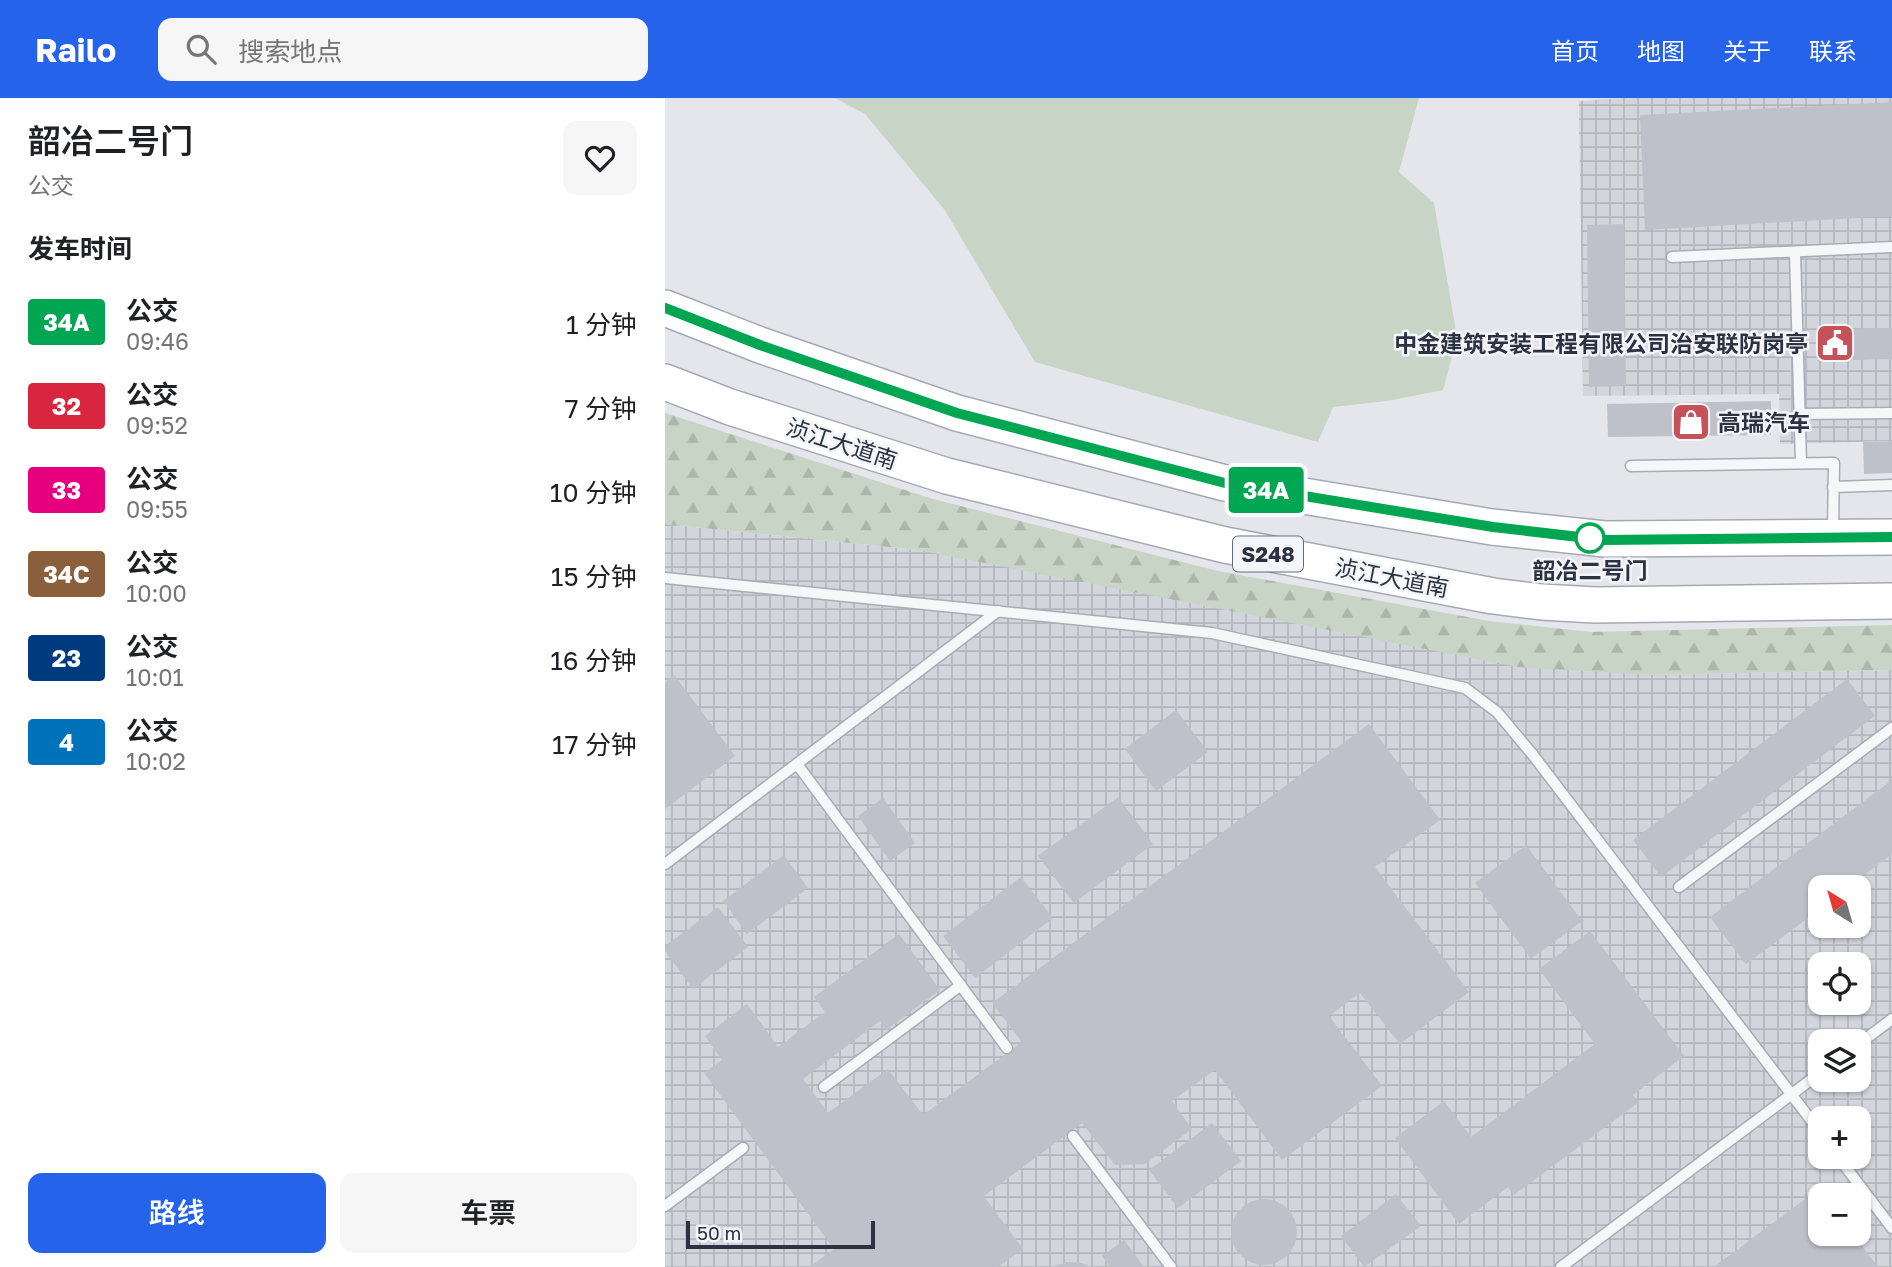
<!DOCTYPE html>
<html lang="zh">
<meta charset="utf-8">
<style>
body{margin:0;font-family:"Golos Text","Noto Sans SC",sans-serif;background:#f6f6f6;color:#202124;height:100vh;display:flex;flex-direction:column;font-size:26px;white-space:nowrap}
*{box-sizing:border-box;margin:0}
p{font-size:23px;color:#757577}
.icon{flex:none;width:38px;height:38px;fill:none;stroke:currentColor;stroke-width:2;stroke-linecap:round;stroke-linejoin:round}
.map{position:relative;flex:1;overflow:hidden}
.details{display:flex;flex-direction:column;background:#fff;width:665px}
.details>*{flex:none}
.badge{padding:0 14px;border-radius:5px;font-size:24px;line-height:46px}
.needle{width:46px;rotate:323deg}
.fabs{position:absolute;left:1143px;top:777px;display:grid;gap:14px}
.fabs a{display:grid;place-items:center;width:63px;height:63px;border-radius:14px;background:#fff;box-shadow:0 2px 5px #0004;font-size:35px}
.scale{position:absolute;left:21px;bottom:18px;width:189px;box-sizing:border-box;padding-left:7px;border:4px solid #2c3242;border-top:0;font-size:19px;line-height:24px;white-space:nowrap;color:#2c3242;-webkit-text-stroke:5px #f3f5f8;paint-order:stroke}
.map>.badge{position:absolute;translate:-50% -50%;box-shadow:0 0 0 4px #fff}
h2{padding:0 28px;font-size:26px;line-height:63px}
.round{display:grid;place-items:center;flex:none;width:74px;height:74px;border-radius:14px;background:#f6f6f6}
.headline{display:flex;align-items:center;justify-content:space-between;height:119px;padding:0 28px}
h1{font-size:33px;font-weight:600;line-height:52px}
.button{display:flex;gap:14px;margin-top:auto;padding:14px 28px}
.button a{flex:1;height:80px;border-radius:14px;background:#2563eb;color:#fff;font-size:28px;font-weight:600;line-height:80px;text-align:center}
.button a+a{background:#f6f6f6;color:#202124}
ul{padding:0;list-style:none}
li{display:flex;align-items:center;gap:21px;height:84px;padding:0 28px}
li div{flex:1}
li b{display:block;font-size:26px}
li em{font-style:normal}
li .badge{min-width:77px;font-weight:700;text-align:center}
header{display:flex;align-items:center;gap:42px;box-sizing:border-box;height:98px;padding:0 35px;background:#2563eb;color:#fff}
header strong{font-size:33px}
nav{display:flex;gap:38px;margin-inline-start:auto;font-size:24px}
.search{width:490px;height:63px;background:#f6f6f6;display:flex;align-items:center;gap:18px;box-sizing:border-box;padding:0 24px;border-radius:14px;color:#757577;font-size:26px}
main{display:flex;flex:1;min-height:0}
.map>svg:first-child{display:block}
.industrial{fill:url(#industrial-grid);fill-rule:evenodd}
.green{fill:#c8d4c5}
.forest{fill:url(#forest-firs)}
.building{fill:#bec1ca}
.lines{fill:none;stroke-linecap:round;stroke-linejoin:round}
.lane-casing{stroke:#a9acb5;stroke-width:13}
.primary-casing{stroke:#a4a9b6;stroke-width:38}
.lane{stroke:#f6f7f9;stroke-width:10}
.primary{stroke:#fff;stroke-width:35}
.line-casing{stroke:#fff;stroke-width:16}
.line{stroke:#00a651;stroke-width:10}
.stop-dot{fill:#fff;stroke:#00a651;stroke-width:3.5}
.labels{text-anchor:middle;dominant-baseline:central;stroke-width:5;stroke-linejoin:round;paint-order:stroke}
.shield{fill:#f3f5f8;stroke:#686c79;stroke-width:2}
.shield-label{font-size:21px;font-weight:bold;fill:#2c3242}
.poi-label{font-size:23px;font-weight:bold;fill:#2c3242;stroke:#f3f5f8;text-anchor:end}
.street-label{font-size:23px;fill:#2c3242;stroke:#f3f5f8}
.stop-label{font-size:23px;font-weight:bold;fill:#2c3242;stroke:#f3f5f8}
</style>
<header>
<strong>Railo</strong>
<div class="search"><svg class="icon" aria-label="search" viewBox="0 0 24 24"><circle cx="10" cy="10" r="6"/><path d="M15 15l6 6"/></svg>搜索地点</div>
<nav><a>首页</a><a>地图</a><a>关于</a><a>联系</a></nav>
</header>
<main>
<section class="details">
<div class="headline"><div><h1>韶冶二号门</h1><p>公交</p></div><a class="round"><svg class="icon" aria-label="heart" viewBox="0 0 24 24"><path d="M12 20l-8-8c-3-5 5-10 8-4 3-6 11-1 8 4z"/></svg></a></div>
<h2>发车时间</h2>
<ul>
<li><span class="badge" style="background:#00a651;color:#fff">34A</span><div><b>公交</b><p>09:46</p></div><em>1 分钟</em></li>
<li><span class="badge" style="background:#d7263d;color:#fff">32</span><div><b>公交</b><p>09:52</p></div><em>7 分钟</em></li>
<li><span class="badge" style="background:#e6007e;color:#fff">33</span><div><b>公交</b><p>09:55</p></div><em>10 分钟</em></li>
<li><span class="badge" style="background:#8b5e3c;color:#fff">34C</span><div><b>公交</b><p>10:00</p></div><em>15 分钟</em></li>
<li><span class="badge" style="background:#003b80;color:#fff">23</span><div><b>公交</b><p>10:01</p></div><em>16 分钟</em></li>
<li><span class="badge" style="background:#0072bc;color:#fff">4</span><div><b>公交</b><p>10:02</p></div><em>17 分钟</em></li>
</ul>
<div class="button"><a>路线</a><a>车票</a></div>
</section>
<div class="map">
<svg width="1227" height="1169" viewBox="0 0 1227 1169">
<defs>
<pattern id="industrial-grid" width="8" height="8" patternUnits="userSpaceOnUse" patternTransform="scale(1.75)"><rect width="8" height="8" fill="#d2d5dc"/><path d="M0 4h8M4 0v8" fill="none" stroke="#b4b7be"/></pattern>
<pattern id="forest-firs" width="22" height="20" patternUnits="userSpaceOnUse" patternTransform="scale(1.75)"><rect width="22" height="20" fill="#c8d4c5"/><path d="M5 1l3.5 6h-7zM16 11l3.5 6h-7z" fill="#acb6aa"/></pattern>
</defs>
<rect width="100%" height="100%" fill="#e4e6eb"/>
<path class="industrial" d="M959,0H1227V343L1115,346L1114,296L918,298L914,3Z
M0,426L253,452L985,577L1227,572V1169H0ZM1155,789H1194V828H1155ZM1155,866H1194V905H1155ZM1155,943H1194V982H1155ZM1155,1020H1194V1059H1155ZM1155,1097H1194V1136H1155Z"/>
<path class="green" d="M170,0H754L734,74L769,105L792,239L778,292L722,303L668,309L653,344L370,264L279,111L200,16Z"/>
<path class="forest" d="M0,315L268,401L553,473L824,523L925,534L1227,527V572L985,577L853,569L253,452L0,426Z"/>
<path class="building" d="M1227,4V118L980,132L975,17Z
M959,126L961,288L924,289L922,127Z
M1227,230V261L1153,263V231Z
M1106,303V337L943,339L942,306Z
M1227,343V375L1199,376L1198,344Z
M9,577L70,658L0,711V584Z
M1182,581L1210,618L996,779L968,742Z
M511,612L543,654L491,693L460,651Z
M704,626L775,722L710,769L804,894L735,946L695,895L664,918L717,988L617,1062L550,972L507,1003L527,1031L480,1066L450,1067L417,1025L319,1098L358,1151L333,1169H145L169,1151L39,975L57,962L40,938L82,906L113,949L160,914L149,899L234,836L275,892L221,932L215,923L138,981L163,1015L223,971L258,1017L357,944L327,905Z
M1227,682V756L1183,789H1155V811L1081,866L1045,819Z
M453,699L488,746L409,805L373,758Z
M218,700L250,745L225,763L193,718Z
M861,747L917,823L866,861L810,785Z
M119,757L143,790L82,836L58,803Z
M356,779L388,820L310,880L278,838Z
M53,809L83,849L28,891L0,853V848Z
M925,833L1019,958L968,997L974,1004L849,1097L843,1089L794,1126L730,1040L779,1003L806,1039L930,946L874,871Z
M547,1025L576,1063L513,1110L484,1072Z
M1155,1090L1160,1097H1155V1136H1188L1213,1169H1049Z
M731,1096L756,1128L699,1169L676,1138Z
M566 1134a33 33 0 1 1 66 0a33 33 0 1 1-66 0Z
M459,1142L479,1169H445L437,1158Z
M403,1164L417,1165L426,1169H385Z"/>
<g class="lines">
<g class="lane-casing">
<path id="lane" d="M1130,154L1136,365
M1007,159L1227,149
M1135,316L1227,315
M966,368L1169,365L1168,434
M1168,389L1227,387
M0,480L547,535L800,590L832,614L868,657L1155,1034
M132,666L342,950
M0,766L333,513
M1014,789L1227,630
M1194,946L1227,921
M159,989L296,887
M408,1038L506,1169
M1173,1059L1227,1130
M0,1108L78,1050
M896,1169L1155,975"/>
</g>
<g class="primary-casing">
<path id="primary" d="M0,210L95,247L292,315L560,385L827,429L940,441L1227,439
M0,284L65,309L282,378L560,447L828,498L877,504L930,507L1227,503"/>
</g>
<use href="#lane" class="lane"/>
<use href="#primary" class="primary"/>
</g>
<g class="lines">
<g class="line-casing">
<path id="line" d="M0,210L95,247L292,315L560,385L828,429L940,442L1227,439"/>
</g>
<use href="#line" class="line"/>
</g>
<defs>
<g id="civic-square" transform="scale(2.0125)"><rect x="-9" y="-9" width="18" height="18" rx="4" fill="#c65259" stroke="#f3f5f8"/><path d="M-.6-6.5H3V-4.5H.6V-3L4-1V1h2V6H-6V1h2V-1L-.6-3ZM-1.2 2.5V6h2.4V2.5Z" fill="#fff"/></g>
<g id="shop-square" transform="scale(2.0125)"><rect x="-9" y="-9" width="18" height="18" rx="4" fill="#c65259" stroke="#f3f5f8"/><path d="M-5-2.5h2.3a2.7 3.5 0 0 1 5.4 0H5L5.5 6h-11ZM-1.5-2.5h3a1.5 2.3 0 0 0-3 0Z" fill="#fff"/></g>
</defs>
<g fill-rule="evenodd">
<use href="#civic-square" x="1170" y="245"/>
<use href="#shop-square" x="1026" y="324"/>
</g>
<circle class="stop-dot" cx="925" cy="440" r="14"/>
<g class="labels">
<rect class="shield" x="568" y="438.5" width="70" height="35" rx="5"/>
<g class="shield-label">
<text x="603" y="456">S248</text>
</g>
<g class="poi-label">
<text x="1143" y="245">中金建筑安装工程有限公司治安联防岗亭</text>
<text x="1053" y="324" text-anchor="start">高瑞汽车</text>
</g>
<g class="street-label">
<text transform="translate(177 345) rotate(18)">浈江大道南</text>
<text transform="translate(727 479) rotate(11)">浈江大道南</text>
</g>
<g class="stop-label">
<text x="925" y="472">韶冶二号门</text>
</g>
</g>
</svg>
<div class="fabs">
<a><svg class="needle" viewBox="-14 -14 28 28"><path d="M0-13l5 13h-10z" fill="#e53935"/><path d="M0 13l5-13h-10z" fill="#757577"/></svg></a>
<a><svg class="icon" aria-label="locate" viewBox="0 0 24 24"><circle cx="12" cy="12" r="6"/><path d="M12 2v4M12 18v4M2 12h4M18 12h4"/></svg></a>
<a><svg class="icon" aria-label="layers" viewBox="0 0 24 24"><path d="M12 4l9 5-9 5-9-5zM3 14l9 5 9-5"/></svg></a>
<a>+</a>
<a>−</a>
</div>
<div class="scale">50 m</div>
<b class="badge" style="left:601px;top:392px;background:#00a651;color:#fff">34A</b>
</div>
</main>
